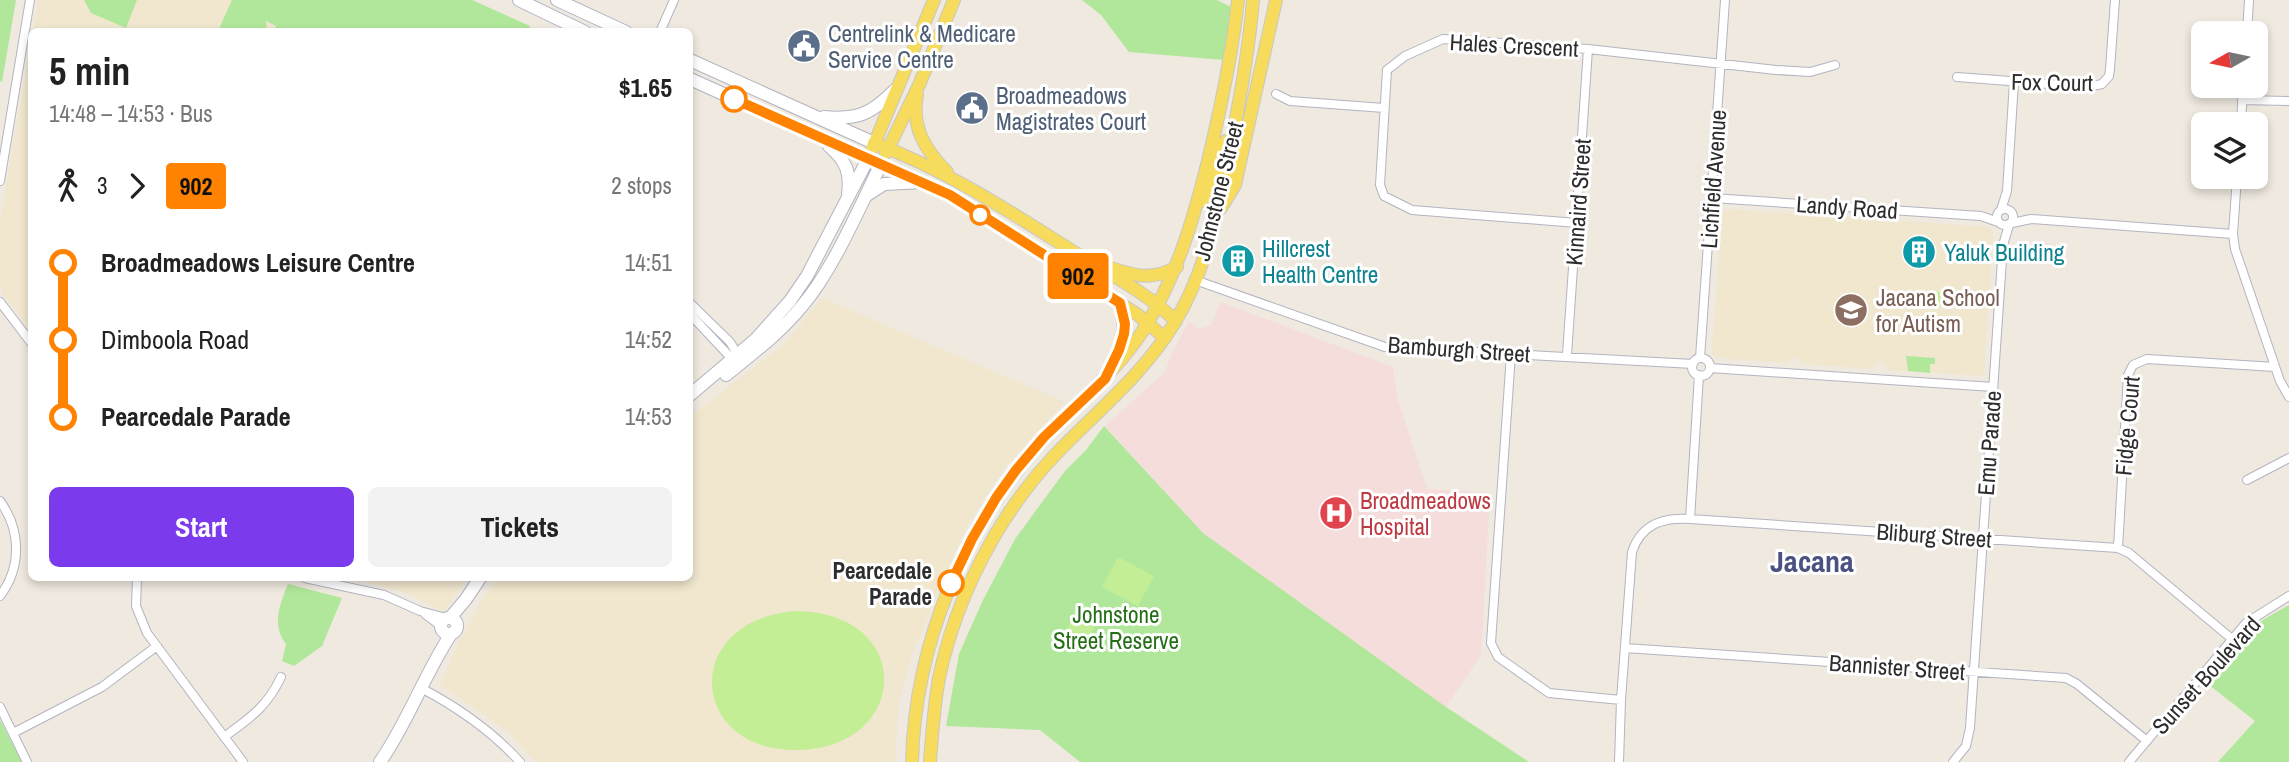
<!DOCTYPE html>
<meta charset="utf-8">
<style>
body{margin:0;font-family:"Archivo Narrow",sans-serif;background:#f2f2f2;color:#222;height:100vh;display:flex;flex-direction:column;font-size:26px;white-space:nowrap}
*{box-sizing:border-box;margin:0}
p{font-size:23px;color:#767676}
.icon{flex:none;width:38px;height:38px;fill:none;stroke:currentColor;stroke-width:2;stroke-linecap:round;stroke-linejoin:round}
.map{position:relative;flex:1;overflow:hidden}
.side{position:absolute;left:28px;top:28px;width:665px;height:553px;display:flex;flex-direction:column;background:#fff;border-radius:10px;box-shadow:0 4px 10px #0003}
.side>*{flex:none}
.badge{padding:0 14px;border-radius:5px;font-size:24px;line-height:46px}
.needle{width:46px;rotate:261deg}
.buttons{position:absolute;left:2191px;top:21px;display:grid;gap:14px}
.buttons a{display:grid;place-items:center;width:77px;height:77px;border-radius:10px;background:#fff;box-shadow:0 4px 10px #0003;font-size:35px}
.map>.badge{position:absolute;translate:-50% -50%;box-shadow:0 0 0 4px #fff}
.legs{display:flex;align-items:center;gap:10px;height:77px;padding:0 21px;font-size:23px}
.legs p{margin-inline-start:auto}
.summary{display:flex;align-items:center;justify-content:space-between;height:119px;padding:0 21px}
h1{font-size:38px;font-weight:700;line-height:52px}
.cta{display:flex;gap:14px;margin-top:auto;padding:14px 21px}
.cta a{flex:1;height:80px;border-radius:10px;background:#7c3aed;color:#fff;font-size:28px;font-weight:700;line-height:80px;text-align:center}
.cta a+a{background:#f2f2f2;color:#222}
ul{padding:0 21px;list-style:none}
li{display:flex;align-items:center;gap:24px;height:77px;font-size:26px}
li i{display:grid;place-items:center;width:10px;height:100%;margin:0 9px;background:currentColor}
li i::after{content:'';width:18px;height:18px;margin:-9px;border:5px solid;border-radius:50%;background:#fff}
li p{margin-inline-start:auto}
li:first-child i{background:linear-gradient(#0000 50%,currentColor 0)}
li:last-child i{background:linear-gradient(currentColor 50%,#0000 0)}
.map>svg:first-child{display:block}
.education{fill:#f0e7ce}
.medical{fill:#f5dddc}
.green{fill:#b0e79a}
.pitch{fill:#c4ee95}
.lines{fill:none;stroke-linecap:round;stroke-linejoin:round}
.street-casing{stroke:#b3b4c1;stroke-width:10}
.secondary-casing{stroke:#b3b4c1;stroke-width:14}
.primary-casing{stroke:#c8c8c8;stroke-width:14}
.street{stroke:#fff;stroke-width:8}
.secondary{stroke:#fff;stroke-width:12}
.primary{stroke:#f6db5c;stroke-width:12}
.line-1-casing{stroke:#fff;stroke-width:16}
.line-1{stroke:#ff8200;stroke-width:10}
.stop-1-dot{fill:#fff;stroke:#ff8200;stroke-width:3.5}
.labels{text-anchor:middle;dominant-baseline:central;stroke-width:6;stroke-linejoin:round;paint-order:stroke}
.service-label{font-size:23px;fill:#4e5e75;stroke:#fff;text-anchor:start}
.street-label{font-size:23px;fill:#2d2d2d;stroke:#fff}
.culture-label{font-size:23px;fill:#0d838f;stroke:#fff;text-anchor:start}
.education-label{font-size:23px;fill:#785e54;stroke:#fff;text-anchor:start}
.health-label{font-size:23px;fill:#be3a42;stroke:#fff;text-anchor:start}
.stop-label{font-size:23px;font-weight:bold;fill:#2d2d2d;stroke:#fff;text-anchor:end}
.park-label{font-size:23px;fill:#256f18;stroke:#fff}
.district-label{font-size:30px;font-weight:bold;fill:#4b5180;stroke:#fff}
</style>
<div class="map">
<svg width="2289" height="762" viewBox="0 0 2289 762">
<rect width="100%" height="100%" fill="#efe9df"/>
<path class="education" d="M38,0H233L231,5L276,26L274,32H33Z
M31,40V330L2,293L0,280V223Z
M1726,209L1989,227L1993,232L1984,373L1980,376L1888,370L1881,360L1873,369L1802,364L1795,356L1786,363L1716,358L1712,353L1722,213Z
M822,298L1065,402L1006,466L966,527L912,655L899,701L895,762H536L508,732L441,685V681L459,642L484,596L499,578H690V417L785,343Z
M352,578H468L444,612L406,593Z"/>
<path class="medical" d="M1220,302L1393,367L1397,397L1427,489L1490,493L1481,655L1446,707L1203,533L1105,426L1165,372L1171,355L1189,321L1199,329L1212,325Z"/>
<path class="green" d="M0,0H16L2,82L0,81Z
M84,0H137L126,28L91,13Z
M232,0H472L530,26L527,32H274L276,26L266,21L267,31H218Z
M1082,0H1217L1231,7L1224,60L1129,52L1101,15Z
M1906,356L1935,358V364H1930V373L1908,371Z
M1104,426L1203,533L1446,707L1529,762H1080L1040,730L946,726L959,654L982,602L1015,539L1065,471L1086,450Z
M288,584L342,598L322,646L294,666L282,661L286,644C271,625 280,604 288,584Z
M2289,605V762H2218L2255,721L2208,684L2251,630L2261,621Z
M0,720L22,762H0Z"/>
<path class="pitch" d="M1912,290L1941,292L1940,307L1911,306Z
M1118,557L1154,576L1138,606L1102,587Z
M1081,604L1101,615L1086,642L1066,631Z
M794,611C916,611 911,747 799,750C689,753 679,622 794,611Z"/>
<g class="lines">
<g class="street-casing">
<path id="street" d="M660,32L674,0
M2247,33L2249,0
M1957,77L2088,87L2102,84L2109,76L2110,69L2115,0
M1276,94L1290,101L1384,108
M2242,100L2289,101
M2241,124L2243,86
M2237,177L2233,234L2235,249L2280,381L2289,397
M0,181L30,0
M1712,198L1981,216L1998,222
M1997 217a8 8 0 1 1 16 0a8 8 0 1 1-16 0Z
M2001,210L2007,191L2014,82
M1577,223L1412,210L1384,196L1380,185L1387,70L1405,56L1443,39L1588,49L1776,70L1810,72L1835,65
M2012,223L2031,219L2233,234
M1195,280L1385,347L1693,364
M0,302L32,344
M690,303L730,342L739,357
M690,314L733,360
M1511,354L1491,643L1498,657L1549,693L1621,700
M1567,355L1588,49
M1700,358L1725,0
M1692 367a9 9 0 1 1 18 0a9 9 0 1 1-18 0Z
M1710,368L1993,387
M2247,480L2289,458
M0,501C21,530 22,567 0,596
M1690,519L1699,375
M2118,548L2128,375L2133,365L2147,359L2275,367
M137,578L136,606L147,633L243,762
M305,578L384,595L420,611L446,618
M425,614L441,626
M1625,648L2066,678L2077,684L2147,741
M421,688C459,708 491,730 520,762
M0,707L27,762
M15,732L102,687L157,646
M224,737C250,718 267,707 281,677
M1619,762L1621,700L1632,552C1641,524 1663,517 1690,519L2118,548L2129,553L2232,639
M1953,762L1966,746L1970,728L2003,245L2009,225
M2129,762L2246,623L2289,596"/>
</g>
<g class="secondary-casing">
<path id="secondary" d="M519,0L585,32
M557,0L626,32
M690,60L874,143
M690,79L868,159L807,276L790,301L756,339L690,395
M824,117C858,120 871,114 895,90
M829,146C846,161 851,172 848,194
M867,195L884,184L923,182
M726,375C753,353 780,333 802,306C833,270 859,208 881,164
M441 626a8 8 0 1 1 16 0a8 8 0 1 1-16 0Z
M450,618L466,599L480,578
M380,762C408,722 424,675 451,634"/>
</g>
<g class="primary-casing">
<path id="primary" d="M934,0L868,159L897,170L950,195L1138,315L1165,338
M917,95C911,127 925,150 947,172
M874,143C949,171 1015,215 1082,257C1115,277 1148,294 1176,321
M886,153L919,85L954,0
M1202,201L1212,182L1221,146L1226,141L1232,142
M1221,208L1235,185L1276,0
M1108,267C1134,276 1152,281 1177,267
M1115,360C1125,340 1125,325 1120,303
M912,762C915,644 963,528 1042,441C1075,403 1114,375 1142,332C1176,279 1193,221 1208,161C1221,107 1232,55 1238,0
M930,762C932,734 934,706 939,678C956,597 998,515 1055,455C1096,412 1144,374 1175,322C1207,269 1219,206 1231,146C1240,97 1249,50 1253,0"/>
</g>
<use href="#street" class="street"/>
<use href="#secondary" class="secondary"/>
<use href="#primary" class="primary"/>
</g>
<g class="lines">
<g class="line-1-casing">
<path id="line-1" d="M734,99L950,195L1120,303L1125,324L1124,334L1119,350L1105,379L1044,437L1016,470L996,498L972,539L951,583"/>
</g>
<use href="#line-1" class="line-1"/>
</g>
<defs>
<g id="civic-disc" transform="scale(1.75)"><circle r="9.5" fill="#5c6f8a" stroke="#fff"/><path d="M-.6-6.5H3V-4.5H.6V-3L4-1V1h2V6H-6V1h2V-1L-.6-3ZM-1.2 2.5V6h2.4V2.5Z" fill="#fff"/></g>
<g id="building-disc" transform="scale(1.75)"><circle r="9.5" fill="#0f9aa8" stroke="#fff"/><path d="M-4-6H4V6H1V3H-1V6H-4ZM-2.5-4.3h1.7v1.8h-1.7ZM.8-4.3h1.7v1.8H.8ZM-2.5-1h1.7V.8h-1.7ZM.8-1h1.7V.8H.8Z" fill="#fff"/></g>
<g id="school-disc" transform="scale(1.75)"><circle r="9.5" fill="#8d6e63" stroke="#fff"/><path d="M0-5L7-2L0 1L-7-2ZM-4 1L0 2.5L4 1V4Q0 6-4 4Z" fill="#fff"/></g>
<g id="hospital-disc" transform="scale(1.75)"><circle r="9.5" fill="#e0444e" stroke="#fff"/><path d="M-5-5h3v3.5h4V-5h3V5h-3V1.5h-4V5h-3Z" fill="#fff"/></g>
</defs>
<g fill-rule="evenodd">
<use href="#civic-disc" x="804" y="46"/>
<use href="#civic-disc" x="972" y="108"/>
<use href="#building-disc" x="1919" y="252"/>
<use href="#building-disc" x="1238" y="261"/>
<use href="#school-disc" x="1851" y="310"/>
<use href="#hospital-disc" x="1336" y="513"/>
</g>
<g class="stop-1-dot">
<circle cx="734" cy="99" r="12"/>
<circle cx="980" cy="215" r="9"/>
<circle cx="951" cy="583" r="12"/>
</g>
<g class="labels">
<g class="service-label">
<text x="828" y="33">Centrelink &amp; Medicare<tspan x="828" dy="26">Service Centre</tspan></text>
<text x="996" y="95">Broadmeadows<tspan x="996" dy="26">Magistrates Court</tspan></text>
</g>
<g class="street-label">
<text transform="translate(1514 45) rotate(3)">Hales Crescent</text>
<text transform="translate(2052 82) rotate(1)">Fox Court</text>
<text transform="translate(1713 179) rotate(-86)">Lichfield Avenue</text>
<text transform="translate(1218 191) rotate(-76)">Johnstone Street</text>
<text transform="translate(1578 202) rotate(-86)">Kinnaird Street</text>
<text transform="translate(1847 207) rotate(4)">Landy Road</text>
<text transform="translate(1459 349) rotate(4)">Bamburgh Street</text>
<text transform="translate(2127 426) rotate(-85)">Fidge Court</text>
<text transform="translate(1989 443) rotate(-86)">Emu Parade</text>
<text transform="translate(1934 535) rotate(4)">Bliburg Street</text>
<text transform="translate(1897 667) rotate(4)">Bannister Street</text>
<text transform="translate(2206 675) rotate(-48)">Sunset Boulevard</text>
</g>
<g class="culture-label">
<text x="1262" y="248">Hillcrest<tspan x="1262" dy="26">Health Centre</tspan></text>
<text x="1944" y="252">Yaluk Building</text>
</g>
<g class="education-label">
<text x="1876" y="297">Jacana School<tspan x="1876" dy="26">for Autism</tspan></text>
</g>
<g class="health-label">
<text x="1360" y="500">Broadmeadows<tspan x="1360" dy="26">Hospital</tspan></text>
</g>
<g class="stop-label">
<text x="932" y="570">Pearcedale<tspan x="932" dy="26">Parade</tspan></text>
</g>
<g class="park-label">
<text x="1116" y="614">Johnstone<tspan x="1116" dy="26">Street Reserve</tspan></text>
</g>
<g class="district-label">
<text x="1812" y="561">Jacana</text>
</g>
</g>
</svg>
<div class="buttons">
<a><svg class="needle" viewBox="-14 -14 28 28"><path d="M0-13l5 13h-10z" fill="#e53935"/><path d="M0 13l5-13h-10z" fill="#767676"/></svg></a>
<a><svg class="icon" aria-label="layers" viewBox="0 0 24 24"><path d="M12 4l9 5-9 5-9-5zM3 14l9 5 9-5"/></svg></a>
</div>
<b class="badge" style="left:1078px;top:276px;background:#ff8200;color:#111">902</b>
<section class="side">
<div class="summary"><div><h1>5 min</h1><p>14:48 – 14:53 · Bus</p></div><b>$1.65</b></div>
<div class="legs"><svg class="icon" aria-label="walk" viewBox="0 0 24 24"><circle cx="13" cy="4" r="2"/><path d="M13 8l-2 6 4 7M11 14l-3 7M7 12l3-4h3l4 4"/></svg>3<svg class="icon" aria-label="forward" viewBox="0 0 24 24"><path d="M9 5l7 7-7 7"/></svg><b class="badge" style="background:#ff8200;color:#111">902</b><p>2 stops</p></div>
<ul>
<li><i style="color:#ff8200"></i><b>Broadmeadows Leisure Centre</b><p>14:51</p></li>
<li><i style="color:#ff8200"></i><span>Dimboola Road</span><p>14:52</p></li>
<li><i style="color:#ff8200"></i><b>Pearcedale Parade</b><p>14:53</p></li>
</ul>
<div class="cta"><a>Start</a><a>Tickets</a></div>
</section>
</div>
